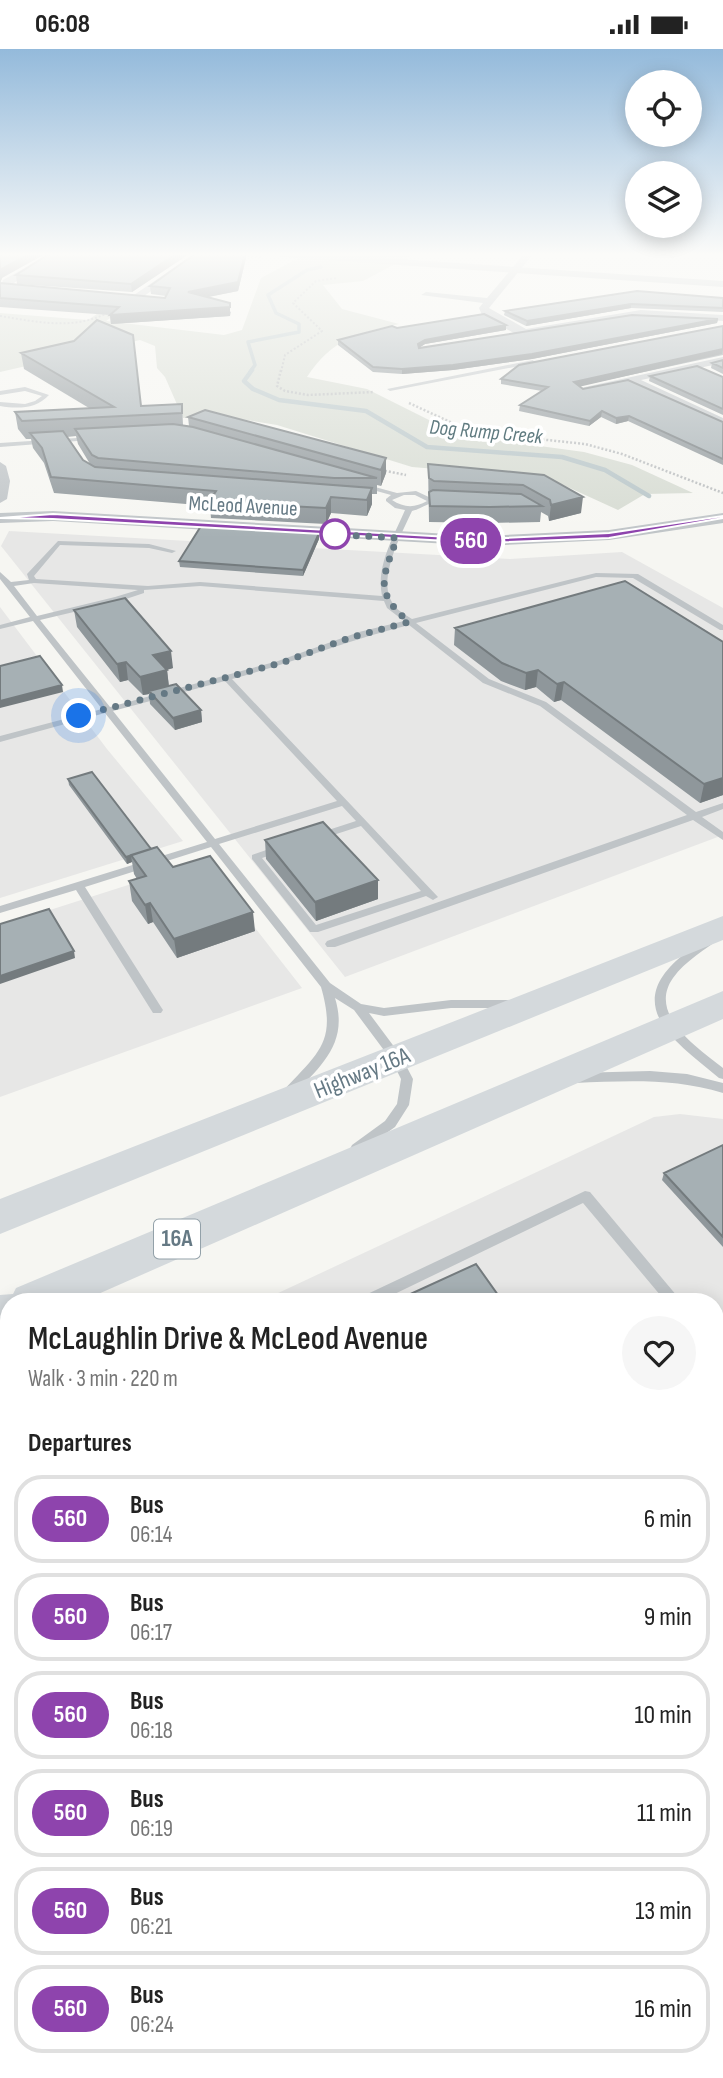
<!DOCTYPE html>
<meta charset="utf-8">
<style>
body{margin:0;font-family:"Sofia Sans Condensed",sans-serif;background:#f6f6f6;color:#222;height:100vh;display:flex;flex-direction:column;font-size:26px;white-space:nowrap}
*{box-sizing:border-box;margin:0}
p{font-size:23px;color:#767676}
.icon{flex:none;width:38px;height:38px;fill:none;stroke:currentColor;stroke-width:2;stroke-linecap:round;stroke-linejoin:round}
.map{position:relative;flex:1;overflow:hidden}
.details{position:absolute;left:0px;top:1244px;width:724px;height:786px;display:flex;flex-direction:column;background:#fff;border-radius:28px 28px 0 0;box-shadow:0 4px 18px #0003}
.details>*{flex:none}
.badge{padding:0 14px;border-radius:23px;font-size:24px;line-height:46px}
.tools{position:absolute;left:625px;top:21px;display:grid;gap:14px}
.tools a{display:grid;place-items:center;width:77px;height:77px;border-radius:50%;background:#fff;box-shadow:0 4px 18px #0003;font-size:35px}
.you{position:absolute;width:35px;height:35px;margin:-18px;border:5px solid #fff;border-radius:50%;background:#1a73e8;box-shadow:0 0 0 10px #1a73e833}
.map>.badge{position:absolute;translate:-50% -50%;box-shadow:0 0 0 4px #fff}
h2{padding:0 28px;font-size:26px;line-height:63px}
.round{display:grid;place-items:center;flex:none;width:74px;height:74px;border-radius:37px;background:#f6f6f6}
.overview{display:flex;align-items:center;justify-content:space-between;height:119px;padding:0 28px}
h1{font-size:33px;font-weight:600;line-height:52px}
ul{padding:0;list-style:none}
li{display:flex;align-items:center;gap:21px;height:88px;margin:0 14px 10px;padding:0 14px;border:4px solid #e0e0e0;border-radius:28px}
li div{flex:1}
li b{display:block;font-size:26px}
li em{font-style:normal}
li .badge{min-width:77px;font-weight:700;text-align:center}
.status{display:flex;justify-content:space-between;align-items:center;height:49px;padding:0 35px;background:#fff;direction:ltr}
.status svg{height:19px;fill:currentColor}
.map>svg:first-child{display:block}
.built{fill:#e7e7e6}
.green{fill:#d6dbd2}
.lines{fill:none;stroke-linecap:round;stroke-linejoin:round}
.stream-far1{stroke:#b6c4c7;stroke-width:3.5}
.stream{stroke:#b6c4c7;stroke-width:4.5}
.path-far1{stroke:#b9bcbe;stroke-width:2;stroke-dasharray:2 2;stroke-linecap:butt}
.path{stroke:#b9bcbe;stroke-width:2.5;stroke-dasharray:2 2;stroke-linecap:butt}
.service{fill:#bfc4c7;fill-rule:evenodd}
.minor{fill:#bfc4c7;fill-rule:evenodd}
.tertiary{fill:#bfc4c7;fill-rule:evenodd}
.primary{fill:#d4d9dc;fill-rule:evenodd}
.wall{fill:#8f979b;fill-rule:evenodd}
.shaded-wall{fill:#747b7e}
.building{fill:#a6b0b4;stroke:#747b7e;stroke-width:2}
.line{fill:#8e44ad;stroke:#fff;stroke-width:2}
.walk{stroke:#657984;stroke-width:7;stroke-dasharray:0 12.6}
.stop-dot{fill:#fff;stroke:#8e44ad;stroke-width:3.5}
.labels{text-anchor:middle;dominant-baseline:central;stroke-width:7;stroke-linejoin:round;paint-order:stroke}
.far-water-label{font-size:21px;font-style:italic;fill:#607b80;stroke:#fff}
.far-street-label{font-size:21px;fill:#657984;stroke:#fff}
.shield{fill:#fff;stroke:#93a1a9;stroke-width:2}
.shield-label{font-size:23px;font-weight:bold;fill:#657984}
.street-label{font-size:24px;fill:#657984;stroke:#fff}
</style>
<div class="status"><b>06:08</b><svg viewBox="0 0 49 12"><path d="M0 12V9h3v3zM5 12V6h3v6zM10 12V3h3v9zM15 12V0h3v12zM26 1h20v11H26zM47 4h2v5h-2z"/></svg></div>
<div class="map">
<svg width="723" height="2029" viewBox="0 0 723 2029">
<rect width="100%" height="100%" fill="#f6f6f2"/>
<path class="built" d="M9,482L510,510L622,503L723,559V786L345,928L1,497Z
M0,558L107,700L183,792L0,849Z
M203,812L302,939L0,1048V877Z
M680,1065L723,1070V2029H0V1374L9,1370V2021H716V1253H259L654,1068Z"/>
<path class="green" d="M306,205H414L363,232L323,236L342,260L399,275C357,284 332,290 307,328L367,340L441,377L472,388L584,403L632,416L693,444L645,445L618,461L548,429L412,418L277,376L222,367L183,369L165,328L157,319L155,297L140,291L0,323V264L88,271L113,254L130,255L106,272L224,286L242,281L261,229Z"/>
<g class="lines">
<path class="stream-far1" d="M250,323L255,316L248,293L299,283V275L276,264L268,246L307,221L321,218"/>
<path class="stream" d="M252,321L244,332L253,340L279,351L366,362L427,398L562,408L605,421L649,447"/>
<path class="path-far1" d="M243,207L262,208
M0,267C38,273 76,282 111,262
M281,323L285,306L322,282L293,254L316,232L337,229"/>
<path class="path" d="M281,321L277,337L285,342L308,346L374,343
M409,354L472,383L585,395L622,405L723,444
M381,421L406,426"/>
<path class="service" d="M533,311L535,314L390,342L387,340Z
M25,338L49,346C36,360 18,360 0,357V353L25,355L35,352L42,347L25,342L0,346V342Z
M92,388L90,391L0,398V394Z
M364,435L397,444L416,442L433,450L447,453C442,455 438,453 432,454C425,456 420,460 412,462C402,484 375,533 394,556C398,562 406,566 412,570L596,524L638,525L723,576V581H720L633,529L596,528L416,574L489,630L546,653L696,763L723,754V760L702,768L723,783V791L693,771L335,898H327L325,895L327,892L687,766L540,657L483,634L409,576C349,591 292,614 232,630L438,848L433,851L426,847L318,883H310L252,810V806L275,798H283V802L262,809L316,876L421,842L361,777L324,789H316V785L356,772L342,757L219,795L330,934L361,955L384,959L451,951H512L518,955L512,959H451L384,967L369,964L401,1007L413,1030L409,1056L395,1078L357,1105L352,1104L350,1100L352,1096L385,1072L397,1055L401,1030L392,1012L354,961L335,949C349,994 321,1017 292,1047H284L282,1044L284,1041C319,1003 337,993 321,938L211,798L85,838L161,958L163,961L161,964H153L76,841L0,864V857L207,793L105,664L0,693V687L102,660L33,572L0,580V576L30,568L0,530V523L11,533L29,531L27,525L58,492L149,495L176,502L172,504L149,499L60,496L34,527L36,530L148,537L200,533L382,547C376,517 393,489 405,461L395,459L386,452V450L391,446L362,438V436ZM404,446H415L427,452C415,459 404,459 392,451ZM34,534L138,541L115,548L37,567L14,537ZM200,537L384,552L387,559L404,572L359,583L278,612L110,658L40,571L120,552L144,544V541ZM225,632L337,752L215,790L113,662Z
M723,877V887C706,900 685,912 673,929C647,966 698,999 723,1019V1030L719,1029C676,993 620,957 683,906C695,896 709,883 723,877Z
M650,1022L687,1025L723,1034V1044C674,1029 626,1032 575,1034L569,1029L575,1024Z
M585,1142L590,1143L682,1253H666L583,1154L378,1253H357L359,1249Z
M716,1295L723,1299V1317L716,1313Z
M723,1403V1421L716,1424V1407Z
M9,1411V1427L0,1431V1415Z
M9,1822V1843L0,1847V1826Z"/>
<path class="minor" d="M50,205H60L9,237L33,240V244L0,241L3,231Z
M194,205H204L137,252H131V248Z
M524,205H533L489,259L526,280L641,261L723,266V272L641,267L519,287L482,266L479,259L483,254L421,246L426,243L487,249Z
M669,205H680L672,210Z
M723,308V314L641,331L723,369V377L628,334L582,343L576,340Z
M0,413L6,417L10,432L7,450L0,454Z"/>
<path class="tertiary" d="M275,205H326L723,232V238L280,208Z
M53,462L484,487L609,481L723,464V474L609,491L484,497L53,472L0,474V464Z"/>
<path class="primary" d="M723,867V891L0,1185V1150Z
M723,942V970L80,1253H9V1284L0,1287V1246L13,1245L16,1239Z"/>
</g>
<path class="wall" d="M0,205L2,229L0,234L165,249L166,247L151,245L150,237L245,205H246V209L238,242L207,248L231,263L230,267L111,275L110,266L0,258Z
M189,205L132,243L17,235L16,226Z
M723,249V263L631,259L526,277L504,266L505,262Z
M718,270L717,274L532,310L453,321L402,325L373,323L338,296V291L397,279L506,276V281L425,295L419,299Z
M723,277V306L579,337L583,340L723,373V416L628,372L616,375L601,368L589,377L519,362L520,356L542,342L501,335V330Z
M21,304L141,357L182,355L183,376L189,377L188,368L386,409V424L381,437L377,436V445H372V455L367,467L331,464L326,475L211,469L210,457L54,444L44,414L33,399L31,390H26L18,380L15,363L89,359L24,320ZM76,387L78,395L90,415L83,411L67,388Z
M723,311V325L711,319L712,314Z
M650,327L723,328V366L649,332Z
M428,415L544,426L581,464L549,472L548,467L541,463L540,473L489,474L429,473Z
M319,490L303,527L180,518L179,512Z
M625,532L723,746L700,754L561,651L554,653L536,638L525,641L501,632L454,596L455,579Z
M74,561L173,619L167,621L169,637L201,661L202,673L175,681L150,655L149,645L143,646L128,631L120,633L77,578Z
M68,730L173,818L255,882L177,909L153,873L148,875L132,852L129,832L137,830L134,825L132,813L127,815L69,736Z
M265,791L378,850L316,872L266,810Z
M723,1096V1198L662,1131L664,1124Z"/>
<path class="shaded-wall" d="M29,205H45L2,229L0,235V220Z
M176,205H189L132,243L131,235Z
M245,205H246V209L238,242L189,252L188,243Z
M230,254V267L111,275L110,266Z
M631,255V259L526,277L527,272Z
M718,270L717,274L532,310L453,321L402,325V320Z
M506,276V281L425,295L417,300L418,295L425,291Z
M723,300L722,305L574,339V333Z
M602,362L601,368L589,377L590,372Z
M629,367L628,372L616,375V369Z
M386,409V424L381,437V421Z
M372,439V455L367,467V451Z
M331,448V464L326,475V459Z
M583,448L581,464L549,472L551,456Z
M319,484V490L303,527V521Z
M171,602L173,619L155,624L153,606Z
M126,613L128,631L120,633L117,615Z
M167,621L169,639L149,642V645L143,646L140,628Z
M538,621L536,638L525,641L526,624Z
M564,633L561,651L554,653L557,635Z
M62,636L63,643L0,659V652Z
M201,661L202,673L175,681L173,669Z
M723,729V746L700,754L704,735Z
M131,806L132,813L127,815L126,808Z
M378,831V850L316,872L315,853Z
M150,854L153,873L148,875L145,856Z
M253,863L255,882L177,909L174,890Z
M74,902L75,909L0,935V927Z"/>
<path class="building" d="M0,205H29L0,221Z
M49,205H176L131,235L16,226Z
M195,205H245L238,233L188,243L230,254V258L110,266L119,258L0,249V234L165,249L170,239L150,237Z
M637,242L723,249V259L631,255L527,272L505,262Z
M484,265L506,276L425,291L418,295L419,299L632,266L718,270L532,305L453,316L402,320L373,318L338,291L392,277L397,279Z
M97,271L133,286L141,357L182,355V364L22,372L15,363L114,358L21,304L74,292Z
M723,277V300L574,333L583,340L628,331L723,373V410L629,367L616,369L602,362L590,372L520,356L548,338L501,330L519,316Z
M723,311V319L712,314Z
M697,317L723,328V360L650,327Z
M205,361L386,409L381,421L188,368Z
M173,375L193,378L377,429H334L98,409L92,406L75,380Z
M63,382L83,411L95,418L372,439L367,451L331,448L326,459L209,453L216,442L51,428L42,399L30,384Z
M428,415L544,426L583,448L551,456L550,451L523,436L434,432L429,429Z
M433,441L521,445L542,457L490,458L430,457L429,443Z
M201,477L319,484L303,521L179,512Z
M625,532L723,593V729L704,735L564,633L557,635L538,621L526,624L502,614L455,579Z
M125,549L171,602L153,606L167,621L140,628L126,613L117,615L74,561Z
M40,607L62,636L0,652V617Z
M176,635L201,661L173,669L149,642Z
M92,723L151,800L126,808L68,730Z
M323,773L378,831L315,853L265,791Z
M157,798L173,818L210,807L253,863L174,890L150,854L145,856L129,832L146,827L131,806Z
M49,860L74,902L0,927V875Z
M723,1096V1188L664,1124Z
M476,1215L503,1253H393Z"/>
<linearGradient id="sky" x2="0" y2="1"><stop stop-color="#94badb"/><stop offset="0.42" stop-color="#fbfbf9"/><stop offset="1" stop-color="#fbfbf9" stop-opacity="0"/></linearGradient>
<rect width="723" height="489" fill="url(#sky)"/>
<path class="line" d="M53,465L484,490L609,484L723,467V469L609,489L484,494L53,470L0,469Z"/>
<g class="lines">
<path class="walk" d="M79,667L281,614L349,589L409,573C373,542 383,529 397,489L328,485H335"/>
</g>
<circle class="stop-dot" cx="335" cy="485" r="14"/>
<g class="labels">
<g class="far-water-label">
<text transform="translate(486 383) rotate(5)">Dog Rump Creek</text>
</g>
<g class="far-street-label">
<text transform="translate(243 457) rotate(3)">McLeod Avenue</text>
</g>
<rect class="shield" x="154" y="1170.5" width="46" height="39" rx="5"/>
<g class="shield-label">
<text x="177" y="1190">16A</text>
</g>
<g class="street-label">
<text transform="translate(362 1024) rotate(-22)">Highway 16A</text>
</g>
</g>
</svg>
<div class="tools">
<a><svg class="icon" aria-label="locate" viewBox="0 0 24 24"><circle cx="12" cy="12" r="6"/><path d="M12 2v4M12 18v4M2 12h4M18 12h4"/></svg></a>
<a><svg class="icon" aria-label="layers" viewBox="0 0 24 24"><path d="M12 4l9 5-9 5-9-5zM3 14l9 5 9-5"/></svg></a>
</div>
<div class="you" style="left:79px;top:667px"></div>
<b class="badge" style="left:471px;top:492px;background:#8e44ad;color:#fff">560</b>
<section class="details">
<div class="overview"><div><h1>McLaughlin Drive &amp; McLeod Avenue</h1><p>Walk · 3 min · 220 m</p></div><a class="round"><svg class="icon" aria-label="heart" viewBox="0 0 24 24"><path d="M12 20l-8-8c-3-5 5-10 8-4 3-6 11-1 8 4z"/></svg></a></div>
<h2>Departures</h2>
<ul>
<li><span class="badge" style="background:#8e44ad;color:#fff">560</span><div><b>Bus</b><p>06:14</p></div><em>6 min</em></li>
<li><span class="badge" style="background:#8e44ad;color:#fff">560</span><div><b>Bus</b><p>06:17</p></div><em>9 min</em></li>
<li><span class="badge" style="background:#8e44ad;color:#fff">560</span><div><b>Bus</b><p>06:18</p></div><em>10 min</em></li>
<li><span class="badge" style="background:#8e44ad;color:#fff">560</span><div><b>Bus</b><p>06:19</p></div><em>11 min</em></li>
<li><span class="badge" style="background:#8e44ad;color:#fff">560</span><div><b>Bus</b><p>06:21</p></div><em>13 min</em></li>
<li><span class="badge" style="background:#8e44ad;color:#fff">560</span><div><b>Bus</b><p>06:24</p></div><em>16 min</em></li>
</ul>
</section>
</div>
